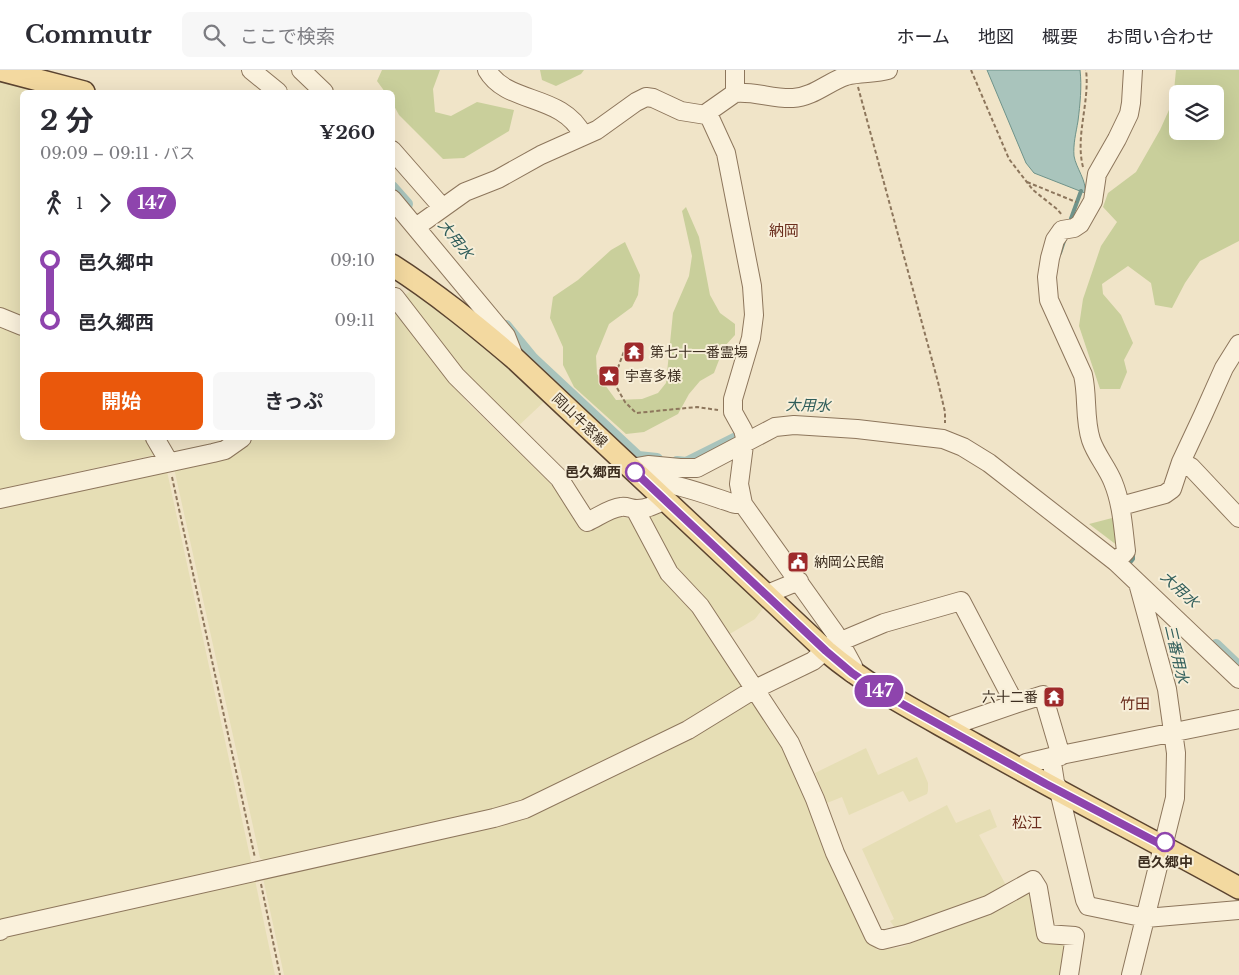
<!DOCTYPE html>
<html lang="ja">
<meta charset="utf-8">
<style>
body{margin:0;font-family:"Libre Baskerville","Noto Sans JP",serif;background:#f7f7f7;color:#2b2b33;height:100vh;display:flex;flex-direction:column;font-size:19px;white-space:nowrap}
*{box-sizing:border-box;margin:0}
p{font-size:16px;color:#7c7c81}
.icon{flex:none;width:28px;height:28px;fill:none;stroke:currentColor;stroke-width:2;stroke-linecap:round;stroke-linejoin:round}
.map{position:relative;flex:1;overflow:hidden}
.details{position:absolute;left:20px;top:20px;width:375px;height:350px;display:flex;flex-direction:column;background:#fff;border-radius:8px;box-shadow:0 5px 20px #0002}
.details>*{flex:none}
.badge{padding:0 10px;border-radius:16px;font-size:18px;line-height:32px}
.tools{position:absolute;left:1169px;top:15px;display:grid;gap:10px}
.tools a{display:grid;place-items:center;width:55px;height:55px;border-radius:8px;background:#fff;box-shadow:0 5px 20px #0002;font-size:25px}
.map>.badge{position:absolute;translate:-50% -50%;box-shadow:0 0 0 2px #fff}
.legs{display:flex;align-items:center;gap:8px;height:55px;padding:0 20px;font-size:16px}
.legs p{margin-inline-start:auto}
.headline{display:flex;align-items:center;justify-content:space-between;height:85px;padding:0 20px}
h1{font-size:28px;font-weight:700;line-height:38px}
.button{display:flex;gap:10px;margin-top:auto;padding:10px 20px}
.button a{flex:1;height:58px;border-radius:8px;background:#ea580c;color:#fff;font-size:20px;font-weight:700;line-height:58px;text-align:center}
.button a+a{background:#f7f7f7;color:#2b2b33}
ul{padding:0 20px;list-style:none}
li{display:flex;align-items:center;gap:18px;height:60px;font-size:19px}
li i{display:grid;place-items:center;width:8px;height:100%;margin:0 6px;background:currentColor}
li i::after{content:'';width:12px;height:12px;margin:-6px;border:4px solid;border-radius:50%;background:#fff}
li p{margin-inline-start:auto}
li:first-child i{background:linear-gradient(#0000 50%,currentColor 0)}
li:last-child i{background:linear-gradient(currentColor 50%,#0000 0)}
header{display:flex;align-items:center;gap:30px;box-sizing:border-box;height:70px;padding:0 25px;background:#fff;border-bottom:1px solid #e1e1e2}
header strong{font-size:24px}
nav{display:flex;gap:28px;margin-inline-start:auto;font-size:18px}
.search{width:350px;height:45px;background:#f7f7f7;display:flex;align-items:center;gap:12px;box-sizing:border-box;padding:0 18px;border-radius:8px;color:#7c7c81;font-size:19px}
.map>svg:first-child{display:block}
.farmland{fill:#e6deb5}
.green{fill:#c9cf9b;fill-rule:evenodd}
.water{fill:#a9c4bc;stroke:#6f938a}
.lines{fill:none;stroke-linecap:round;stroke-linejoin:round}
.stream{stroke:#6f938a;stroke-width:4}
.canal{stroke:#a9c4bc;stroke-width:12}
.minor-casing{stroke:#8d765c;stroke-width:20}
.major-casing{stroke:#5b4430;stroke-width:24}
.path{stroke:#8d765c;stroke-width:2;stroke-dasharray:4 2.5;stroke-linecap:butt}
.minor{stroke:#faf1dc;stroke-width:18}
.major{stroke:#f3d9a0;stroke-width:21}
.line-1-casing{stroke:#fff;stroke-width:11}
.line-1{stroke:#8e44ad;stroke-width:8}
.stop-1-dot{fill:#fff;stroke:#8e44ad;stroke-width:2.5}
.labels{text-anchor:middle;dominant-baseline:central;stroke-width:4;stroke-linejoin:round;paint-order:stroke}
.poi-label{font-size:14px;fill:#3d2e20;stroke:#f7eed8;text-anchor:start}
.street-label{font-size:14px;fill:#3d2e20;stroke:#f7eed8}
.stop-label{font-size:14px;font-weight:bold;fill:#3d2e20;stroke:#f7eed8;text-anchor:end}
.neighbourhood-label{font-size:15px;fill:#6b2e1e;stroke:#f7eed8}
.water-label{font-size:15px;font-style:italic;fill:#2f5d5a;stroke:#f7eed8}
</style>
<header>
<strong>Commutr</strong>
<div class="search"><svg class="icon" aria-label="search" viewBox="0 0 24 24"><circle cx="10" cy="10" r="6"/><path d="M15 15l6 6"/></svg>ここで検索</div>
<nav><a>ホーム</a><a>地図</a><a>概要</a><a>お問い合わせ</a></nav>
</header>
<div class="map">
<svg width="1239" height="905" viewBox="0 0 1239 905">
<rect width="100%" height="100%" fill="#f0e4c8"/>
<path class="farmland" d="M0,7L62,22H22V250L0,241Z
M415,217L547,329L514,360L461,305L403,227Z
M393,236L466,331L555,418L585,461L616,446L628,448L637,457L692,533L744,617L688,657L514,737L270,794L260,788L174,398L248,368H392Z
M0,257L22,266V368H144L154,385L0,419Z
M167,401L252,796L0,853V436Z
M660,439L764,537L755,549L728,565L702,523L682,505L674,494L646,443Z
M747,631L753,632L786,675L869,868L877,880L902,877L991,841L1026,822L1029,825L1038,870L1066,873L1060,905H284L263,808L510,753L637,693Z
M866,678L878,705L917,687L928,713V721L927,724L909,732L903,721L849,745L842,727L827,733L815,703Z
M947,735L956,753L990,739L997,757L979,765L1008,819L898,859L895,858L890,851L894,849L862,779Z
M255,810L275,905H0V867Z"/>
<path class="green" d="M382,0H440L433,19L435,42L451,46L477,32L514,40L509,61L464,88L443,89L399,45L393,34L392,22H385L377,11Z
M540,0H584L581,4L556,16L542,10Z
M1176,0H1239V171L1200,191L1185,213L1172,238L1155,235L1151,213L1128,196L1102,214L1103,224L1121,245L1133,273L1124,290L1127,302L1120,319H1100L1079,256L1083,229L1101,176L1117,152L1103,137L1108,123L1136,102L1160,60L1173,31ZM1178,24H1215V61H1178Z
M686,137L699,167L710,225L720,243L735,254V265L724,277L714,303L700,311L689,324L678,344L644,362L626,364L574,317L563,295V277L550,248L553,227L578,210L611,180L625,172L640,205L638,225L632,237L609,254L596,286L597,304L616,330L642,329L658,323L666,313L673,243L689,206L692,186L682,141Z
M1116,447L1118,476L1089,454Z"/>
<path class="water" d="M987,0H1080C1082,16 1080,35 1078,51C1076,63 1073,74 1074,86C1076,98 1087,111 1085,123L1034,103L1026,93Z"/>
<g class="lines">
<path class="stream" d="M1069,154L1081,121
M1060,183L1065,168
M1129,494L1133,489V481"/>
<path class="canal" d="M392,117L407,134
M506,256L533,289L638,387L657,389
M677,392L686,393L738,367
M1216,575L1239,597"/>
<g class="minor-casing">
<path id="minor" d="M251,0L278,22
M301,0L324,22
M487,0C507,35 562,23 583,65
M735,23C754,21 773,29 793,28C813,27 828,12 846,6C860,2 875,4 888,0
M706,45L708,42L735,23V0
M392,80L442,137
M392,129L506,266L515,289
M416,157L465,122L498,109L541,85L597,60L636,32L646,27L653,28L681,41L706,45L710,48L726,83L752,216L754,245L751,268L733,329V342L743,360L745,367L739,414L743,434L835,563L853,596L852,603
M395,227L456,306L559,408L587,452C598,447 610,438 621,437C627,436 631,439 637,439C646,439 656,435 664,430
M0,247L22,256
M155,368L169,392
M1181,392L1191,397L1239,448
M631,398L648,395L680,398H697L775,357L794,355L857,359L943,369L963,377L989,393L1116,492L1239,609
M647,414C666,408 715,428 735,434H743
M0,429L213,383L225,380L242,368
M1121,436L1165,424L1172,419L1181,392L1203,345L1224,298L1239,274
M635,439L669,503L700,536L790,673L815,729L835,783L874,866L882,870L907,864L988,835L1033,810L1038,818L1046,864L1075,866L1069,905
M1116,492L1126,481C1123,457 1122,434 1113,412C1107,397 1096,385 1091,370C1084,349 1088,326 1083,305L1049,230L1047,207L1050,188L1055,170L1062,160L1074,158L1080,154L1093,131L1097,104L1117,69L1129,44L1131,33L1133,0
M768,527L772,522L799,511
M951,661L954,655L1015,634
M1051,687L1055,712L1059,721L1085,830L1088,836L1146,848L1239,840
M1022,700L1026,693L1051,687L1239,649
M0,861L4,858L494,748L525,739L688,660L753,620L813,591L830,576L839,572L884,553L961,531L1015,634L1043,625L1061,686
M1131,905L1175,728L1176,683L1167,619L1138,513"/>
</g>
<g class="major-casing">
<path id="major" d="M0,0L84,22
M392,195C436,223 476,256 515,289L826,581C872,620 924,645 976,675C1063,724 1152,770 1239,818"/>
</g>
<path class="path" d="M971,0L1009,89L1033,120L1057,139L1062,145
M858,17L938,312L945,342V353
M1083,97C1075,66 1090,32 1086,0
M1027,112L1076,132
M626,276L613,311L625,332L636,343L697,337L718,340
M172,407L255,788
M261,814L280,905"/>
<use href="#minor" class="minor"/>
<use href="#major" class="major"/>
</g>
<g class="lines">
<g class="line-1-casing">
<path id="line-1" d="M635,402L826,581L852,603L877,620L1046,714L1164,776L1165,772"/>
</g>
<use href="#line-1" class="line-1"/>
</g>
<defs>
<g id="temple-square" transform="scale(1.125)"><rect x="-9" y="-9" width="18" height="18" rx="4" fill="#9e2a2b" stroke="#f7eed8"/><path d="M0-6L5-2H3V0L6.5 2.5H4V6H1.5V3h-3V6H-4V2.5H-6.5L-3 0V-2H-5Z" fill="#fff"/></g>
<g id="sight-square" transform="scale(1.125)"><rect x="-9" y="-9" width="18" height="18" rx="4" fill="#9e2a2b" stroke="#f7eed8"/><path d="M0-6L1.8-2.2L6-1.7L2.9 1.2L3.7 5.4L0 3.3L-3.7 5.4L-2.9 1.2L-6-1.7L-1.8-2.2Z" fill="#fff"/></g>
<g id="civic-square" transform="scale(1.125)"><rect x="-9" y="-9" width="18" height="18" rx="4" fill="#9e2a2b" stroke="#f7eed8"/><path d="M-.6-6.5H3V-4.5H.6V-3L4-1V1h2V6H-6V1h2V-1L-.6-3ZM-1.2 2.5V6h2.4V2.5Z" fill="#fff"/></g>
</defs>
<g fill-rule="evenodd">
<use href="#temple-square" x="634" y="282"/>
<use href="#sight-square" x="609" y="306"/>
<use href="#civic-square" x="798" y="492"/>
<use href="#temple-square" x="1054" y="627"/>
</g>
<g class="stop-1-dot">
<circle cx="635" cy="402" r="9"/>
<circle cx="1165" cy="772" r="9"/>
</g>
<g class="labels">
<g class="poi-label">
<text x="650" y="282">第七十一番霊場</text>
<text x="625" y="306">宇喜多様</text>
<text x="814" y="492">納岡公民館</text>
<text x="1038" y="627" text-anchor="end">六十二番</text>
</g>
<g class="street-label">
<text transform="translate(580 350) rotate(44)">岡山牛窓線</text>
</g>
<g class="stop-label">
<text x="621" y="402">邑久郷西</text>
<text x="1165" y="792" text-anchor="middle">邑久郷中</text>
</g>
<g class="neighbourhood-label">
<text x="784" y="160">納岡</text>
<text x="1135" y="633">竹田</text>
<text x="1027" y="752">松江</text>
</g>
<g class="water-label">
<text transform="translate(456 169) rotate(51)">大用水</text>
<text transform="translate(808 335) rotate(1)">大用水</text>
<text transform="translate(1180 519) rotate(43)">大用水</text>
<text transform="translate(1177 584) rotate(77)">三番用水</text>
</g>
</g>
</svg>
<div class="tools">
<a><svg class="icon" aria-label="layers" viewBox="0 0 24 24"><path d="M12 4l9 5-9 5-9-5zM3 14l9 5 9-5"/></svg></a>
</div>
<b class="badge" style="left:879px;top:621px;background:#8e44ad;color:#fff">147</b>
<section class="details">
<div class="headline"><div><h1>2 分</h1><p>09:09 – 09:11 · バス</p></div><b>¥260</b></div>
<div class="legs"><svg class="icon" aria-label="walk" viewBox="0 0 24 24"><circle cx="13" cy="4" r="2"/><path d="M13 8l-2 6 4 7M11 14l-3 7M7 12l3-4h3l4 4"/></svg>1<svg class="icon" aria-label="forward" viewBox="0 0 24 24"><path d="M9 5l7 7-7 7"/></svg><b class="badge" style="background:#8e44ad;color:#fff">147</b></div>
<ul>
<li><i style="color:#8e44ad"></i><b>邑久郷中</b><p>09:10</p></li>
<li><i style="color:#8e44ad"></i><b>邑久郷西</b><p>09:11</p></li>
</ul>
<div class="button"><a>開始</a><a>きっぷ</a></div>
</section>
</div>
